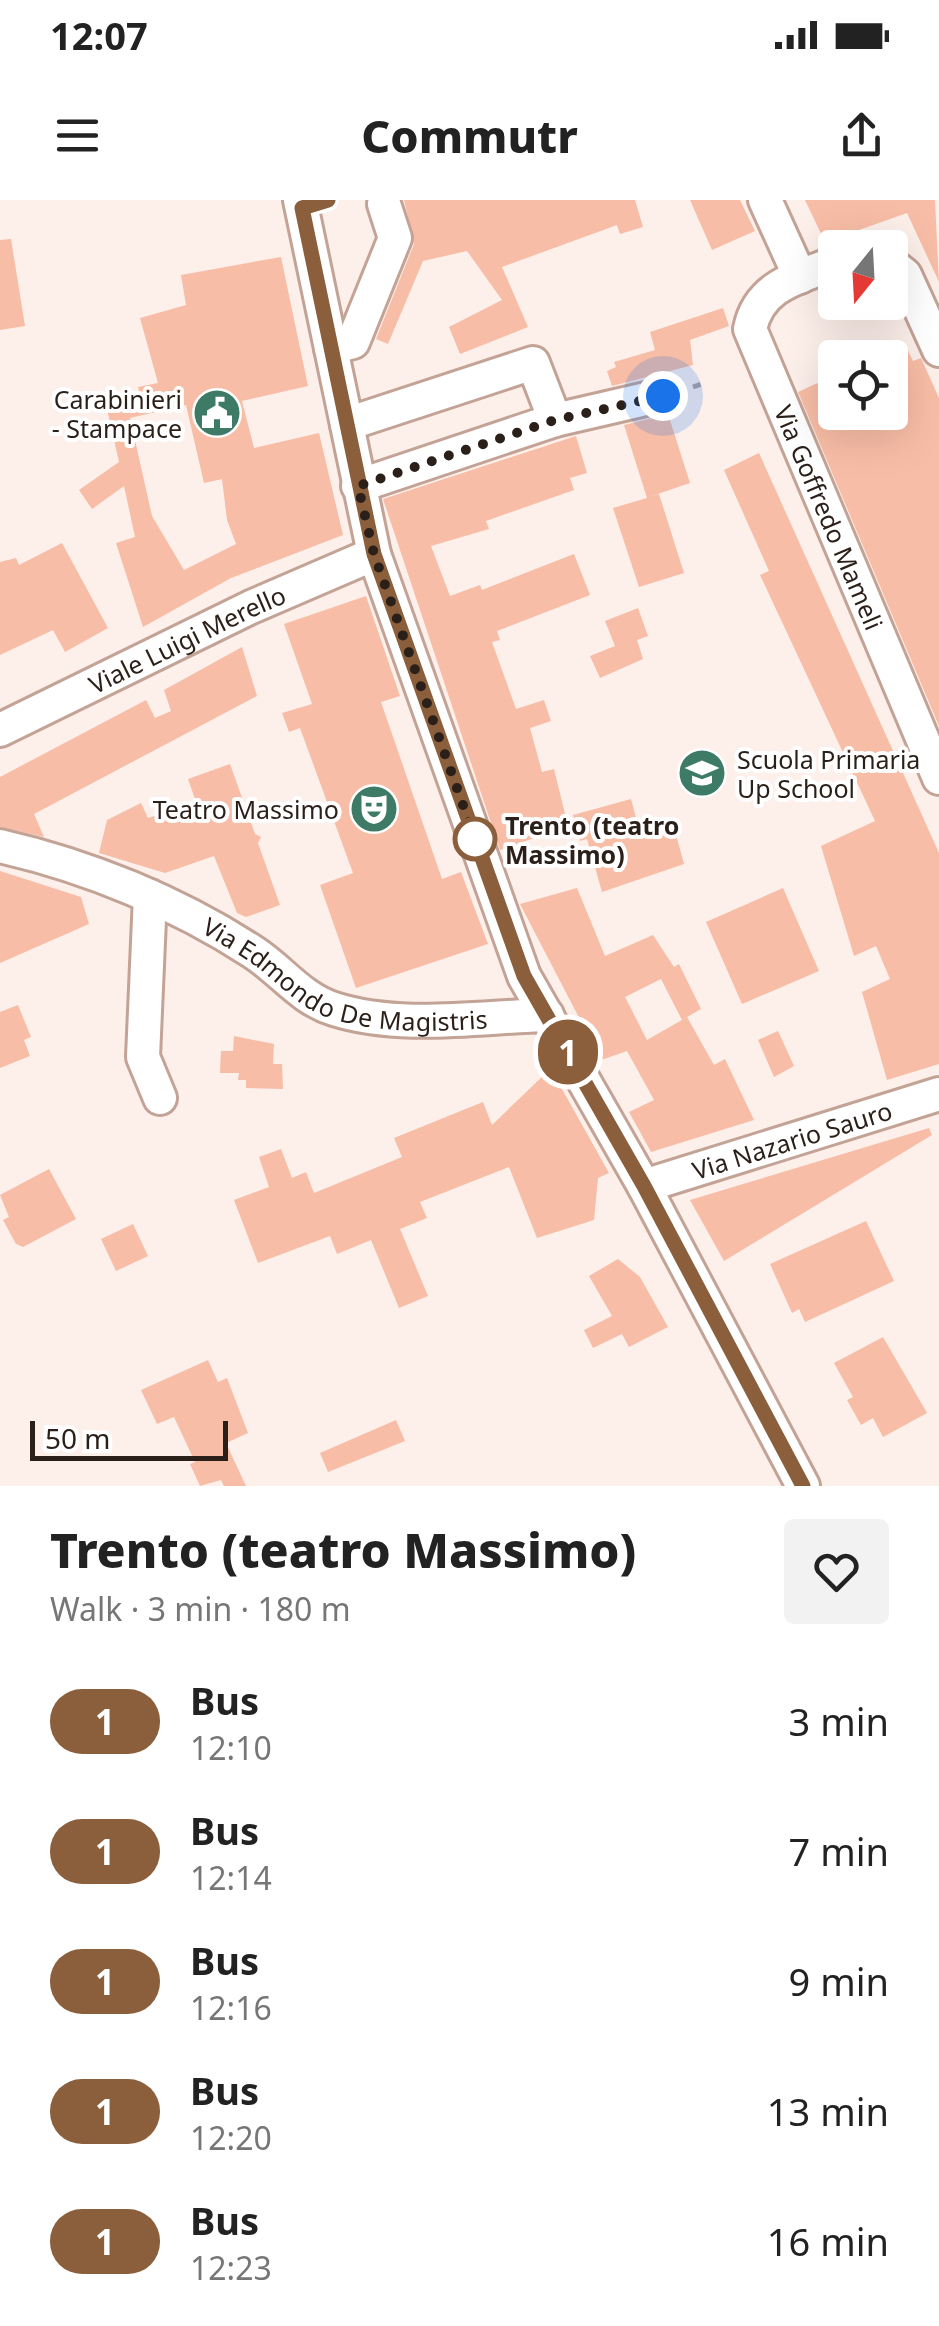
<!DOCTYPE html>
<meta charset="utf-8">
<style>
body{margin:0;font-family:"Noto Sans",sans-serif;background:#f2f2f2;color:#222;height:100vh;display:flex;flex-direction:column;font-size:38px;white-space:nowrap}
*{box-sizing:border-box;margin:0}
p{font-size:32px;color:#767676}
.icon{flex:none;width:55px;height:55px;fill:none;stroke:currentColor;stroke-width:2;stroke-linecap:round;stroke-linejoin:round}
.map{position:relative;height:1286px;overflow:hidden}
.drawer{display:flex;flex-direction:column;background:#fff;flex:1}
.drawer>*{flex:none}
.badge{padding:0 20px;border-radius:32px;font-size:35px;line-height:65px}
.needle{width:65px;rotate:198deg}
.controls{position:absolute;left:818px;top:30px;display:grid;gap:20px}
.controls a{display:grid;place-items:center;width:90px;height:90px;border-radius:10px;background:#fff;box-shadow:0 10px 40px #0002;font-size:50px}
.scale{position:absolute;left:30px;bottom:25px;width:198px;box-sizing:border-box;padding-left:10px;border:5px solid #2b1f1a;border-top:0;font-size:28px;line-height:35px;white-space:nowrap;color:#2b1f1a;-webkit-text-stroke:8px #fff;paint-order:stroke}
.you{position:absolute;width:50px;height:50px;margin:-25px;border:8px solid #fff;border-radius:50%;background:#1a73e8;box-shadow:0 0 0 15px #1a73e833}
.map>.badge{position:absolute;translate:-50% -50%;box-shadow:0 0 0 5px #fff}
.round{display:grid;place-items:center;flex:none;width:105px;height:105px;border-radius:10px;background:#f2f2f2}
.overview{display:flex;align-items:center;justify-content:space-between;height:170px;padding:0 50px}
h1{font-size:48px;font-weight:800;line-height:75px}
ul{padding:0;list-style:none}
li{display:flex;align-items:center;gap:30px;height:130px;padding:0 50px}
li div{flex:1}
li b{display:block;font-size:38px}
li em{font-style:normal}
li .badge{min-width:110px;font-weight:700;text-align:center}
.status{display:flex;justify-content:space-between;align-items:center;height:70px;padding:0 50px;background:#fff;direction:ltr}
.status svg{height:28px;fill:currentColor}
header{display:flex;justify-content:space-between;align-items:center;height:130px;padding:0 50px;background:#fff;font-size:45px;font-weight:800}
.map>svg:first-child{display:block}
.building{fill:#f8bda6;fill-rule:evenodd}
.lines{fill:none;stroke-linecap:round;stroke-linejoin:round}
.minor-casing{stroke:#c3a396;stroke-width:38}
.path{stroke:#afa19c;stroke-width:5;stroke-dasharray:8 8;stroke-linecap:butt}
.minor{stroke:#fff;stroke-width:32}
.line-casing{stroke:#fff;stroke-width:22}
.line{stroke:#8b5e3c;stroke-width:15}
.walk{stroke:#2b1f1a;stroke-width:10;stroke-dasharray:0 18}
.stop-dot{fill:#fff;stroke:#8b5e3c;stroke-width:5}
.labels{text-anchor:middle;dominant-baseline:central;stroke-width:8;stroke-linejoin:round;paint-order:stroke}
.poi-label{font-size:25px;fill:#2b1f1a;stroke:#fff;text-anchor:end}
.street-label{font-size:25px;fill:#2b1f1a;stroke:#fff}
.stop-label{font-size:25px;font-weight:bold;fill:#2b1f1a;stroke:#fff;text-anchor:start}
</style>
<div class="status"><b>12:07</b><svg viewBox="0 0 49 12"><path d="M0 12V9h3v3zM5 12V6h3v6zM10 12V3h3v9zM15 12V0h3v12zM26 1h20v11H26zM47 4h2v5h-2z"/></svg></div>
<header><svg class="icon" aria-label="menu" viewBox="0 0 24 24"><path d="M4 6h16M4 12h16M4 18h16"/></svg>Commutr<svg class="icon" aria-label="share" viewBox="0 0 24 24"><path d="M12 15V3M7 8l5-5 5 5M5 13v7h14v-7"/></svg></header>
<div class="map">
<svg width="939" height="1286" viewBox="0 0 939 1286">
<rect width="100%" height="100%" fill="#fdefea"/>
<path class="building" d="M404,0H635L643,27L620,34L617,25L502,67L528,127L460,154L449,127L502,100L467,51L423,61L388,144L376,139L414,44Z
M690,0H740L755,31L712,50Z
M805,0H935L939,82L907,13L825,42Z
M11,39L25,126L0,130V40Z
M281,57L308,186L242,201L254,248L319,233L343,335L231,378L143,427L116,343L135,337L124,286L92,309L79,290L119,262L107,209L118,207L117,199L140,195L138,187L158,183L140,118L186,105L181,75ZM186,205L204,283L222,279L227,320L236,344L184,370L152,316L130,218Z
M723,108L729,126L690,140L693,165L612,186L607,171L616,167L614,162L655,150L650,132Z
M905,144L913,161L921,158L939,198V526L798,192L835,175V212H890V151Z
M668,214L690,283L649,297L659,294L684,373L639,387L613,308L647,298L624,225Z
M576,236L587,273L570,278L574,290L486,321L489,329L431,346L450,396L480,385L482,390L574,354L590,395L497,431L500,440L492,442L516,509L544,500L551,521L530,528L542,572L554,569L568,626L500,650L383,299Z
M759,253L939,653V864L887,880L862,792L890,779L876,746L854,756L821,646L875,621L760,375L769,371L724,270Z
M62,343L108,428L65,452L53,430L0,455V362L16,358L19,365Z
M366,396L400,496L381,502L442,679L461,672L488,744L356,788L320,685L353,673L300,528L289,532L282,513L312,504L284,424Z
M638,408L648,436L637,440L643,459L600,478L590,456L615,446L605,421Z
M242,447L257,496L34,614L44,637L0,627V577L146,500L155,518L171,511L164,490Z
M230,564L255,634L261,637L258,643L280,705L246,717L237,713L214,656L165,673L99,653L107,620L141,603L148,618L196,602L188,579Z
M631,599L639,629L672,620L684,664L602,692L587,639L580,641L573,615Z
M0,671L81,697L89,724L0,763Z
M577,688L605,756L653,735L674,767L679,764L701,809L682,820L661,779L625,797L647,840L687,817L714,865L725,859L754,920L651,952L629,912L654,900L627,851L601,860L520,704Z
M783,688L819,771L742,804L706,722Z
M18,805L31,837L24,840L30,856L0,868V812Z
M778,831L794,866L774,877L758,840Z
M234,836L274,844L273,864H282L283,889L246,888V880H238L239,873H220L221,851H233Z
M547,872L557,880L609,973L598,978L594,1020L537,1038L509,967L420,1002L427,1018L400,1029L428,1096L399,1108L371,1040L337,1054L330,1036L258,1063L234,1000L269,987L259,957L281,949L292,978L306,972L314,993L402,957L394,938L483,902L492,925Z
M929,928L932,935L724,1061L690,1000Z
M49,969L76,1019L23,1047L16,1044L3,1020L9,1017L0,995Z
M866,1021L894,1081L805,1122L799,1109L792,1113L770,1064Z
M133,1024L148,1056L116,1071L101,1039Z
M618,1059L640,1077L668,1127L629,1147L622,1134L593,1148L584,1130L612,1116L589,1076Z
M883,1137L927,1213L883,1237L873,1218L861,1225L847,1200L853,1197L834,1163Z
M208,1160L218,1182L227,1178L248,1233L226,1243L246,1286H224L221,1280L200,1286L190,1264L195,1262L174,1217L157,1224L141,1190Z
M396,1220L405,1241L328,1272L320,1253Z"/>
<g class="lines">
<g class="minor-casing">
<g id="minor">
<path d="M300,0L374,354L524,776L644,986L803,1286"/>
<path d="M765,0L800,77"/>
<path id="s1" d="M835,63C797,78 759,85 750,129L939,578"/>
<path d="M890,63L905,75L939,150"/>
<path d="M331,148L353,142L395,38L384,4"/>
<path d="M555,220L663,195"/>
<path d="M347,224L533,163L555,220L358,286"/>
<path id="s2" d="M0,530L251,407L374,354"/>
<path id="s3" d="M0,646C88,666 178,703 253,752C281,770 301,799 334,809C400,830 477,817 547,815"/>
<path d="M150,696L143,857L160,898"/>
<path id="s4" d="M644,986L939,894"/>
</g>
</g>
<path class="path" d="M693,187L708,182"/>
<use href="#minor" class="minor"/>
</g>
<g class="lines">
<g class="line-casing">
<path id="line" d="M328,0L302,8L374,354L524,776L644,986L803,1286"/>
</g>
<use href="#line" class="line"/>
<path class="walk" d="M475,639L374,354L358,286L555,220L663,196"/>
</g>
<defs>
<g id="civic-disc" transform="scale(2.5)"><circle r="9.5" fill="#3d7b67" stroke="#fff"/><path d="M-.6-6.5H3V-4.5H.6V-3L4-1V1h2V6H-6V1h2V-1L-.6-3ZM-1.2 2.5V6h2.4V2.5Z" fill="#fff"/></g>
<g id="school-disc" transform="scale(2.5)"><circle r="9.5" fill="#3d7b67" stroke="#fff"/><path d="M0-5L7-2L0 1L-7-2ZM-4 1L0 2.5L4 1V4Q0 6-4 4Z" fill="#fff"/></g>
<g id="theatre-disc" transform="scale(2.5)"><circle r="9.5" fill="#3d7b67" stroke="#fff"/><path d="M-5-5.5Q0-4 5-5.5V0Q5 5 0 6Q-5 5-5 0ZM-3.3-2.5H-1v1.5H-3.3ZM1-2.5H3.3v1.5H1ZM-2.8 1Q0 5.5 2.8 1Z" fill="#fff"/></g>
</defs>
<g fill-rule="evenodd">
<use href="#civic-disc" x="217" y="213"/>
<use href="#school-disc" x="702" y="573"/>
<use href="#theatre-disc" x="374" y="609"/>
</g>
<circle class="stop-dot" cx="475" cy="639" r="20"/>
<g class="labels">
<g class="poi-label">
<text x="182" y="199">Carabinieri<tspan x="182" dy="29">- Stampace</tspan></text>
<text x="737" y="559" text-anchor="start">Scuola Primaria<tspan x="737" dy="29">Up School</tspan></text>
<text x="339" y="609">Teatro Massimo</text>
</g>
<g class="street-label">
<text stroke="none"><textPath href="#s1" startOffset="318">Via Goffredo Mameli</textPath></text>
<text stroke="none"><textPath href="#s2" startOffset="208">Viale Luigi Merello</textPath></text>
<text stroke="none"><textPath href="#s3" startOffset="375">Via Edmondo De Magistris</textPath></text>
<text stroke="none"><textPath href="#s4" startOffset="155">Via Nazario Sauro</textPath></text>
</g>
<g class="stop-label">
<text x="505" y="625">Trento (teatro<tspan x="505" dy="29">Massimo)</tspan></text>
</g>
</g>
</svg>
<div class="controls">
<a><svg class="needle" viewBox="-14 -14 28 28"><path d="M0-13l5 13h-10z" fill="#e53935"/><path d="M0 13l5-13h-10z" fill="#767676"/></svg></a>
<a><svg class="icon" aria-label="locate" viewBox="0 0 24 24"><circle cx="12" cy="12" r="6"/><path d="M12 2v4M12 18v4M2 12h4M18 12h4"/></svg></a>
</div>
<div class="scale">50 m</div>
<div class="you" style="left:663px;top:196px"></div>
<b class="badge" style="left:568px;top:852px;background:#8b5e3c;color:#fff">1</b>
</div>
<section class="drawer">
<div class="overview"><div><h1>Trento (teatro Massimo)</h1><p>Walk · 3 min · 180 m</p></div><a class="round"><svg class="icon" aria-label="heart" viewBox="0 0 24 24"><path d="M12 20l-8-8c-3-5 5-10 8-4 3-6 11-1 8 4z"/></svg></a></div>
<ul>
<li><span class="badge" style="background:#8b5e3c;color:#fff">1</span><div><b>Bus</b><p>12:10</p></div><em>3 min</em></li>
<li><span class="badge" style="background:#8b5e3c;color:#fff">1</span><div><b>Bus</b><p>12:14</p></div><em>7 min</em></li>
<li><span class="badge" style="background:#8b5e3c;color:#fff">1</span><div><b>Bus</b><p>12:16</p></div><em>9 min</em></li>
<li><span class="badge" style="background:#8b5e3c;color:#fff">1</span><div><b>Bus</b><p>12:20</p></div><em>13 min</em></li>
<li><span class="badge" style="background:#8b5e3c;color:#fff">1</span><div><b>Bus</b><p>12:23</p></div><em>16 min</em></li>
</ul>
</section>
